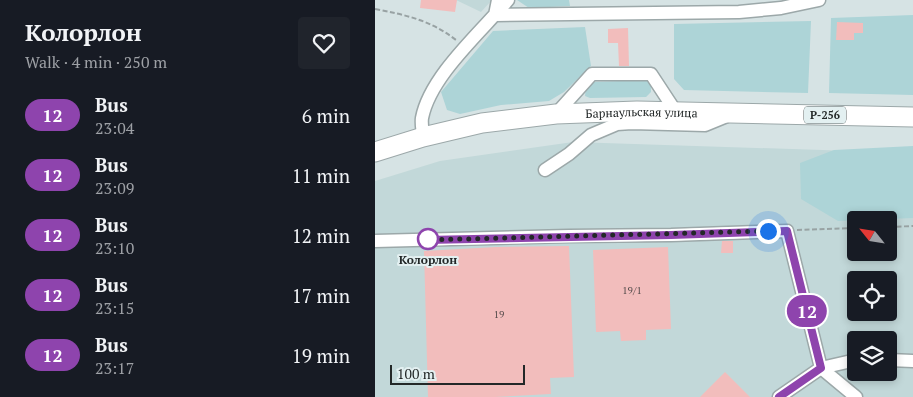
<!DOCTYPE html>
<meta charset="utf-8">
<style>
body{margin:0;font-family:"PT Serif",serif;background:#20242c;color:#f1f3f6;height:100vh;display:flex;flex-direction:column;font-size:19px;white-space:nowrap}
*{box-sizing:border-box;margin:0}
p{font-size:16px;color:#9ea1a6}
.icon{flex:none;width:28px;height:28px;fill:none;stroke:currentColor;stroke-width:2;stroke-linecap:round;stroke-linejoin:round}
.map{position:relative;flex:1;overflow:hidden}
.sheet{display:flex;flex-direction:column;background:#171b24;width:375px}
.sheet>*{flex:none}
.badge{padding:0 10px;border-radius:16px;font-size:18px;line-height:32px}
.needle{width:32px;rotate:300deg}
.tools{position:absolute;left:472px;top:211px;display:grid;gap:10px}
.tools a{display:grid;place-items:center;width:50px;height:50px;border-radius:5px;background:#171b24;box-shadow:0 2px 8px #0003;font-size:25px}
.scale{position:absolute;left:15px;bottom:12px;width:135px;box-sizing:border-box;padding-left:5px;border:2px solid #232828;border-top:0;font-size:14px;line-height:18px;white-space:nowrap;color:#232828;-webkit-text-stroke:4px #e3f0f1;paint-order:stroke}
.you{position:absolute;width:25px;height:25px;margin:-12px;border:4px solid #fff;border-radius:50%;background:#1a73e8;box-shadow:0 0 0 8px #1a73e833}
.map>.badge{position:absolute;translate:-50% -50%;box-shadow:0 0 0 2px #fff}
.round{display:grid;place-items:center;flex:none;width:52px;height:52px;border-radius:5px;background:#20242c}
.overview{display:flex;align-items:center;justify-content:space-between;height:85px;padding:0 25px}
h1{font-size:24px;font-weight:700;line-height:38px}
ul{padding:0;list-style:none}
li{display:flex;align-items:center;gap:15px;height:60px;padding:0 25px}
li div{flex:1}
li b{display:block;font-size:19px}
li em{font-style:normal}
li .badge{min-width:55px;font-weight:700;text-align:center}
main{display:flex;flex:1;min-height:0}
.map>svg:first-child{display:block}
.built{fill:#c2d8d9;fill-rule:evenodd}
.green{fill:#add4d7}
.building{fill:#f2bdbc}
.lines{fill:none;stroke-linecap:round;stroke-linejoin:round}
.minor-casing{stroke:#9ca8a9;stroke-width:15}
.highway-casing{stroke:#9ca8a9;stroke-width:21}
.path{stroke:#98a2a3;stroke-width:2;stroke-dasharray:5 2.5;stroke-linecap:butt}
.minor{stroke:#fff;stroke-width:12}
.highway{stroke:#fff;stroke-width:19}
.line-casing{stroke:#fff;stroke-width:11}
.line{stroke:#8e44ad;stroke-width:8}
.walk{stroke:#232828;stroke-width:5;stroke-dasharray:0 9}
.stop-dot{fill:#fff;stroke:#8e44ad;stroke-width:2.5}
.labels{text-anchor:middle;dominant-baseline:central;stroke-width:4;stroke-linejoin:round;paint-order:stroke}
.number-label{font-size:10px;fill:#574d4d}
.shield{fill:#e3f0f1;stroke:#5d6464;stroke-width:1}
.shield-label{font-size:11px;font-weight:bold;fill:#232828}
.street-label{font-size:12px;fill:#232828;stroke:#e3f0f1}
.stop-label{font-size:12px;font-weight:bold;fill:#232828;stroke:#e3f0f1}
</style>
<main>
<section class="sheet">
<div class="overview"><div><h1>Колорлон</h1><p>Walk · 4 min · 250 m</p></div><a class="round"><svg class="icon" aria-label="heart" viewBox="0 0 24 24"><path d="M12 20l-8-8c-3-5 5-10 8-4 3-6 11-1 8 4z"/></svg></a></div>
<ul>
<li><span class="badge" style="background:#8e44ad;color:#fff">12</span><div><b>Bus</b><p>23:04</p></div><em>6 min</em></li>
<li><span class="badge" style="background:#8e44ad;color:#fff">12</span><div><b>Bus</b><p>23:09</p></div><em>11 min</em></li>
<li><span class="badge" style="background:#8e44ad;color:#fff">12</span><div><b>Bus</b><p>23:10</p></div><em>12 min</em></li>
<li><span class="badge" style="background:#8e44ad;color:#fff">12</span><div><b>Bus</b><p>23:15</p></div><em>17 min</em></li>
<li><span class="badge" style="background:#8e44ad;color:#fff">12</span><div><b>Bus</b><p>23:17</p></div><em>19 min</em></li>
</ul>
</section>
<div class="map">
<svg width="538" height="397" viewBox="0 0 538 397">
<rect width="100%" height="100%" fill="#d6e3e4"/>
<path class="built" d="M81,0H117L106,12Z
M198,142L538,153V397H0V181L65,161ZM481,220H514V252H481ZM481,280H514V312H481ZM481,340H514V372H481Z"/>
<path class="green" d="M142,0H194L195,6L154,8Z
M538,15V95L454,93L456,18Z
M436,21L433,93L309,90L299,79V24Z
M210,27L216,66L189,92L174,101L126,105L85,114L72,110L66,92L118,31Z
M269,80L276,82V92L271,97L215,98L210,96L211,87L217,82Z
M538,146V218L463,221L426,199L425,163L459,150Z"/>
<path class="building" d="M46,0H82L80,12L45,8Z
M462,22L488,23V33H479V40H461Z
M253,28L254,66H244L243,43H233V29Z
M347,241H358V253H346Z
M194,246L199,377L175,378L176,394L120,397H53L49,251L121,247Z
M293,247L296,329L271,330V340L246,341L245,331L221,332L218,250Z
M350,372L375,397H325Z"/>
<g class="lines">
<g class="minor-casing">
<path id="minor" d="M123,0L120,15L364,12L406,8L444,0
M181,114L217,74H276L301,112
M48,137C48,131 46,124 47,118C55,76 106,32 133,0
M170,170L194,154L216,135L242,124L257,123L330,125L352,116
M0,241L194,236L296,235L412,231L446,368L481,397
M514,360L538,361
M404,397L446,368L481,360"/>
</g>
<g class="highway-casing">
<g id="highway">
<path id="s1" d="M0,152L48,137L107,123L181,114L262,111L538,117"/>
</g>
</g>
<path class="path" d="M0,9C31,15 55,20 81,40
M514,227L538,226
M422,230L481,228"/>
<use href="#minor" class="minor"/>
<use href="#highway" class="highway"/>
</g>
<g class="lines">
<g class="line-casing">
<path id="line" d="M51,240L296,235L412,231L446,368L404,397"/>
</g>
<use href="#line" class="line"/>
<path class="walk" d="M53,239L51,240L393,231"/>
</g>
<circle class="stop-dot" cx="53" cy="239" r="10"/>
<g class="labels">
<g class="number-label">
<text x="257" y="290">19/1</text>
<text x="124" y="314">19</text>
</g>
<rect class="shield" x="429" y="106.5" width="42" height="17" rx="4"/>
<g class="shield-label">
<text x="450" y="115">Р-256</text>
</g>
<g class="street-label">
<text stroke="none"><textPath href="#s1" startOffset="271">Барнаульская улица</textPath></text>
</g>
<g class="stop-label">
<text x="53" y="259">Колорлон</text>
</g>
</g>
</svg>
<div class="tools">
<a><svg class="needle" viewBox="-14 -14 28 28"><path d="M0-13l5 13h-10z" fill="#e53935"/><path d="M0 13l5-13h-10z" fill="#9ea1a6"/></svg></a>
<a><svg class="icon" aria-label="locate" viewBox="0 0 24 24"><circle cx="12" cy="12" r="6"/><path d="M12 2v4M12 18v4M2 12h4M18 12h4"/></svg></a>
<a><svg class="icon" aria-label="layers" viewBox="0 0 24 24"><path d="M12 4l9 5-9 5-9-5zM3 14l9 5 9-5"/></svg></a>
</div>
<div class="scale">100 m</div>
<div class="you" style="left:393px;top:231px"></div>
<b class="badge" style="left:432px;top:311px;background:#8e44ad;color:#fff">12</b>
</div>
</main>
